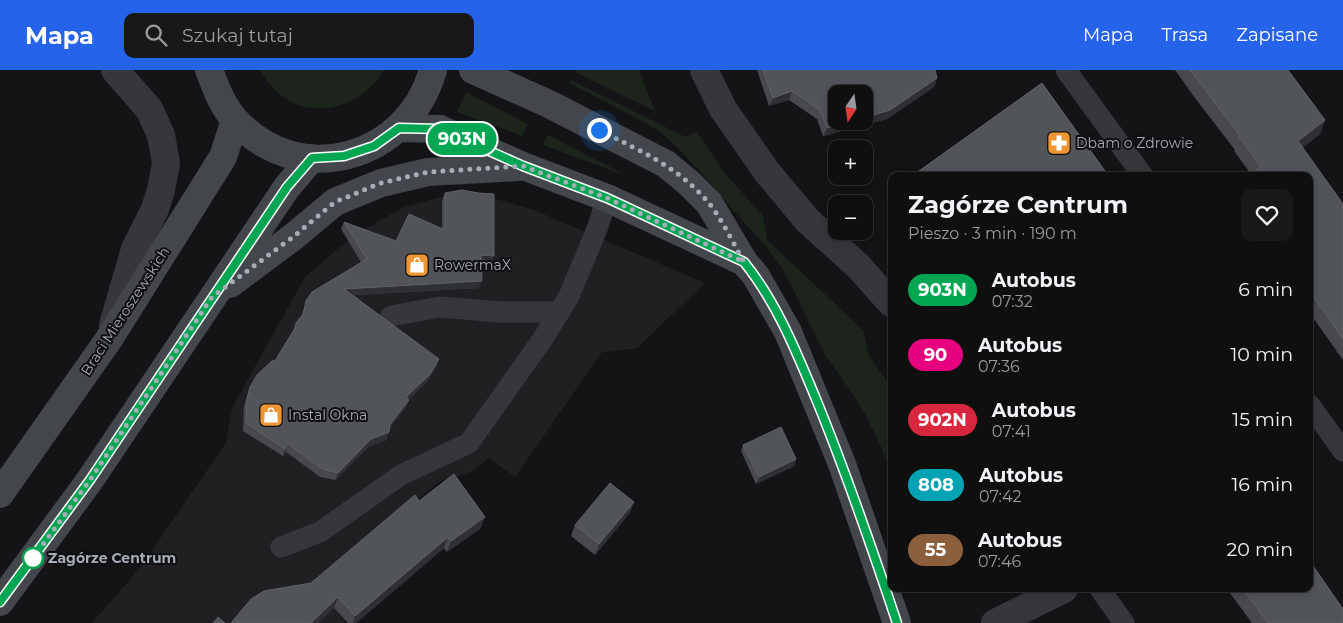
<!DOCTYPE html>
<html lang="pl">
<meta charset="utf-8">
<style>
body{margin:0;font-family:Montserrat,sans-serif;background:#181819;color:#f1f3f6;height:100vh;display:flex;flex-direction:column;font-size:19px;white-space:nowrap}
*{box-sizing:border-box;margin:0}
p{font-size:16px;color:#9b9c9f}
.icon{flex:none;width:28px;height:28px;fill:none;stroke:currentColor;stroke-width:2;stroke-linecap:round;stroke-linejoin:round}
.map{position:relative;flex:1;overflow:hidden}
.side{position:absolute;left:888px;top:102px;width:425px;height:420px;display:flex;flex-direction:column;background:#0f0f10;border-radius:10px;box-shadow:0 2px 8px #0003,0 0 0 1px #2f2f30}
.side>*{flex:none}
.badge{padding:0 10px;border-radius:16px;font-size:18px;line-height:32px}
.needle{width:32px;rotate:193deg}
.tools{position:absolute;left:828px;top:15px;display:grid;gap:10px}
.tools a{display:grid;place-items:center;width:45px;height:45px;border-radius:10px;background:#0f0f10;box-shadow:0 2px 8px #0003,0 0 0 1px #2f2f30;font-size:25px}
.you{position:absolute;width:25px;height:25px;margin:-12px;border:4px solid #fff;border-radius:50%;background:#1a73e8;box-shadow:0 0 0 8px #1a73e833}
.map>.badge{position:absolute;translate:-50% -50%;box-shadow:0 0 0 2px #fff}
.round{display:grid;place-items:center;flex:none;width:52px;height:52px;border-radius:10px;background:#181819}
.head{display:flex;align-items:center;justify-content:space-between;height:85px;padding:0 20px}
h1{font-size:24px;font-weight:700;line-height:38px}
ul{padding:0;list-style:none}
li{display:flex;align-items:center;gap:15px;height:65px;padding:0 20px}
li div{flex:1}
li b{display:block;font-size:19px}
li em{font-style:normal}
li .badge{min-width:55px;font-weight:700;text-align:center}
header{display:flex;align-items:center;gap:30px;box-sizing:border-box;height:70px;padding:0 25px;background:#2563eb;color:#fff}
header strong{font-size:24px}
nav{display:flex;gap:28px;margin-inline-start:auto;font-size:18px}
.search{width:350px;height:45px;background:#181819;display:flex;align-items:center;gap:12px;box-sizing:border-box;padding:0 18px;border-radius:10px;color:#9b9c9f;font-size:19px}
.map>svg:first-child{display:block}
.built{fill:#202023}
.green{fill:#1c241c}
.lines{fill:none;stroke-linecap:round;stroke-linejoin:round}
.lane{stroke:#35373b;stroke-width:21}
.street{stroke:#35373b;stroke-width:28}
.secondary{stroke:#43464b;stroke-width:28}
.wall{fill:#47494e}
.shaded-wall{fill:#2e3033}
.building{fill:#515459;stroke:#5f6268}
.line-casing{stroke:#fff;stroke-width:11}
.line{stroke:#00a651;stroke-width:8}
.walk{stroke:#a6adb6;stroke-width:5;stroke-dasharray:0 9}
.stop-dot{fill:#fff;stroke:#00a651;stroke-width:2.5}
.labels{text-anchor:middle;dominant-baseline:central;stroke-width:4;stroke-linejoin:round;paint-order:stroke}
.poi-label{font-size:14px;fill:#a6adb6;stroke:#0f0f11;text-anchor:start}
.street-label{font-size:14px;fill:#a6adb6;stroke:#0f0f11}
.stop-label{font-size:14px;font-weight:bold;fill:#a6adb6;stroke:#0f0f11;text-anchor:start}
</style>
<header>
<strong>Mapa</strong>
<div class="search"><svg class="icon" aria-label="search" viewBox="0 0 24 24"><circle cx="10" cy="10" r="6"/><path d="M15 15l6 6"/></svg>Szukaj tutaj</div>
<nav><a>Mapa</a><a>Trasa</a><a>Zapisane</a></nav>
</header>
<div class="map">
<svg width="1343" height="553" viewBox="0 0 1343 553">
<rect width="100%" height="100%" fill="#141416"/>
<path class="built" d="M440,127H489L534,140L705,213L637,278L602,282L515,407L489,388L470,402L441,411L315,509L346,553H92L139,499L226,373L232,338L305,207L353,166L402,138Z"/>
<path class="green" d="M260,0H384C364,35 316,52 282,26C272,19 266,10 260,0Z
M576,0H639L655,41L575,2Z
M571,10L685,67L697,62L724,102L763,146L767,170L864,261L868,284L891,317V401L878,370L866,346L850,320L825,285L795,223L783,200L768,179L724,130L707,109L677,77L660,62L644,52L569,13Z
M466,22L527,54L522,66L457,42Z
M548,65L629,107L543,75Z"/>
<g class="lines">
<path class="lane" d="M1066,0L1143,106
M391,246L440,237L499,242H560
M1309,334L1343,381
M281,477L320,462L401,405L469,373L544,267L569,226L597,159L607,128
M1100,519L1124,553"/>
<path class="street" d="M704,0L723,39L767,102L807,150L858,196L891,233
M113,255L135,179L155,139L161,120L166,93L161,65L149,39L115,0
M995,553L1064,519"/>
<path class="secondary" d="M209,0C216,18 222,36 236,51C300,120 408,89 433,0
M473,0L549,34L666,94L690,114L709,133L744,192L756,206L788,262L842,394L897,553
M399,58L440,59L523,96L607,128L744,192
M230,214L293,167L335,132L381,113L428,102L519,97
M0,424L109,269L223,87L235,50
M0,532L90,410L287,117L312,88"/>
</g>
<path class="wall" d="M757,0H935L937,8L934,17L887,49L823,66L817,49L789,30L769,36Z
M1175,0H1288L1325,50L1320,64L1302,78L1343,134V290L1309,242V106L1251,104L1234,81L1235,80L1195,28Z
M445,123L492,193H481L479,218L354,225L437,296L427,311L409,329L406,337L389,359L386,370L368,377L335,410L320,407L286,382L283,386L243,361L244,336L250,317L275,291L293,262L296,253L302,246L306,231L361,192L341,159L344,152L396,171L442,159V131Z
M743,375L796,389L794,396L756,414L741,381Z
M419,431L481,458L447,482L444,478L356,553H348L311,513Z
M634,432L629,444L595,485L571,466L575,455Z
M1227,519H1309L1343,553H1252Z"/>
<path class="shaded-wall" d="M937,8L934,17L887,49L823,66L827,58L850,51H864V48Z
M792,21L789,30L769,36L773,28Z
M1325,50L1320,64L1293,85L1298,71Z
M1105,101L1104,106H1098Z
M481,185L494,186L492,193H478Z
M482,211L479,218L342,226L344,219Z
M439,289L437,296L427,311L403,335L406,327Z
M409,330L406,337L387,361L390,354Z
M389,362L386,370L368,377L335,410L338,403L371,369Z
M288,374L286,382L283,386L285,379Z
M796,389L794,396L756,414L759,407Z
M634,432L629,444L595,485L599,474Z
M485,447L481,458L447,482L451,471Z
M448,467L444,478L356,553H353L355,546Z
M338,527L334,538L319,553H311Z"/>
<path class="building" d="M763,0H935L937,8L890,40L864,48V24H836V51H850L827,58L820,40L792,21L773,28Z
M1190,0H1288L1325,50L1298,71L1343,134V269L1309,220V106H1249L1261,97L1239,67L1240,66Z
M1042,13L1105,101L1098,106H912Z
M462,120L478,123L494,124V186L481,185L482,211L344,219L439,289L430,304L406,327L409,330L390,354L389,362L371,369L338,403L323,399L288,374L285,379L246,353L247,329L250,317L257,305L273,290L275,291L295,258L296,253L303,244L306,231L312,222L367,189L344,152L396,171L409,144L445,160V123Z
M781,357L796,389L759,407L743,375Z
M454,404L485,447L451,471L448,467L355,546L338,527L311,553H231L251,529L264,521L311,513L415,425L419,431Z
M610,413L634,432L599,474L575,455Z
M1309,490L1343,539V553H1268L1243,519H1309Z
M218,547L225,553H213Z"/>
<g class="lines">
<g class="line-casing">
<path id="line" d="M0,532L90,410L287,117L312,88L344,86L374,76L399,58L440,59L523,96L607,128L744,192C777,233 796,281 816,329C846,402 872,478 897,553"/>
</g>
<use href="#line" class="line"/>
<path class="walk" d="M33,488L90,410L212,227L293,167L335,132L381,113L428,102L523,96L607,128L744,192C733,173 722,149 708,132C677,96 640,81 599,60"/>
</g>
<defs>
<g id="pharmacy-square" transform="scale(1.25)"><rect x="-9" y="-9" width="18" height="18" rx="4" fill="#ef9633" stroke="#0f0f11"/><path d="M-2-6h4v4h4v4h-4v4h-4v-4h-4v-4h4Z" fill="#fff"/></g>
<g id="shop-square" transform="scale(1.25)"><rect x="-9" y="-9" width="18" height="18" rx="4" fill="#ef9633" stroke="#0f0f11"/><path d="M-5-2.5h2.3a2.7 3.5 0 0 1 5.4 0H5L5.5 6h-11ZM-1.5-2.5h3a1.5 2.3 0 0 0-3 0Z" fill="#fff"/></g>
</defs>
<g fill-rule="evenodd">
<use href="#pharmacy-square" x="1059" y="73"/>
<use href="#shop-square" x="417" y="195"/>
<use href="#shop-square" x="271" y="345"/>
</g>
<circle class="stop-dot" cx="33" cy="488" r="10"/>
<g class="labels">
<g class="poi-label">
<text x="1076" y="73">Dbam o Zdrowie</text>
<text x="434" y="195">RowermaX</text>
<text x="288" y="345">Instal Okna</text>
</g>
<g class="street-label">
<text transform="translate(125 241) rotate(-57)">Braci Mieroszewskich</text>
</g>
<g class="stop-label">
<text x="48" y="488">Zagórze Centrum</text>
</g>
</g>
</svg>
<div class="tools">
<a><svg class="needle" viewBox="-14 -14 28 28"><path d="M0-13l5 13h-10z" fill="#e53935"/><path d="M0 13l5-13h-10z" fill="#9b9c9f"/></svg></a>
<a>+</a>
<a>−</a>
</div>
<div class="you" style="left:599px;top:60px"></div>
<b class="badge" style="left:462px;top:69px;background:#00a651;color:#fff">903N</b>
<section class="side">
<div class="head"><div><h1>Zagórze Centrum</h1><p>Pieszo · 3 min · 190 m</p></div><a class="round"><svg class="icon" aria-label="heart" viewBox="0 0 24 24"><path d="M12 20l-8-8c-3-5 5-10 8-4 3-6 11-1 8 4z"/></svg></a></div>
<ul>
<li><span class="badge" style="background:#00a651;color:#fff">903N</span><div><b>Autobus</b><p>07:32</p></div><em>6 min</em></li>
<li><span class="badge" style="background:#e6007e;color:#fff">90</span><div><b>Autobus</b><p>07:36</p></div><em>10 min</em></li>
<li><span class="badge" style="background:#d7263d;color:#fff">902N</span><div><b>Autobus</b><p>07:41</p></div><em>15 min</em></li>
<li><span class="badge" style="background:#00a3b4;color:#fff">808</span><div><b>Autobus</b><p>07:42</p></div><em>16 min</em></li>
<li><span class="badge" style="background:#8b5e3c;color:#fff">55</span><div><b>Autobus</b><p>07:46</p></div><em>20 min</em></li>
</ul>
</section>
</div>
